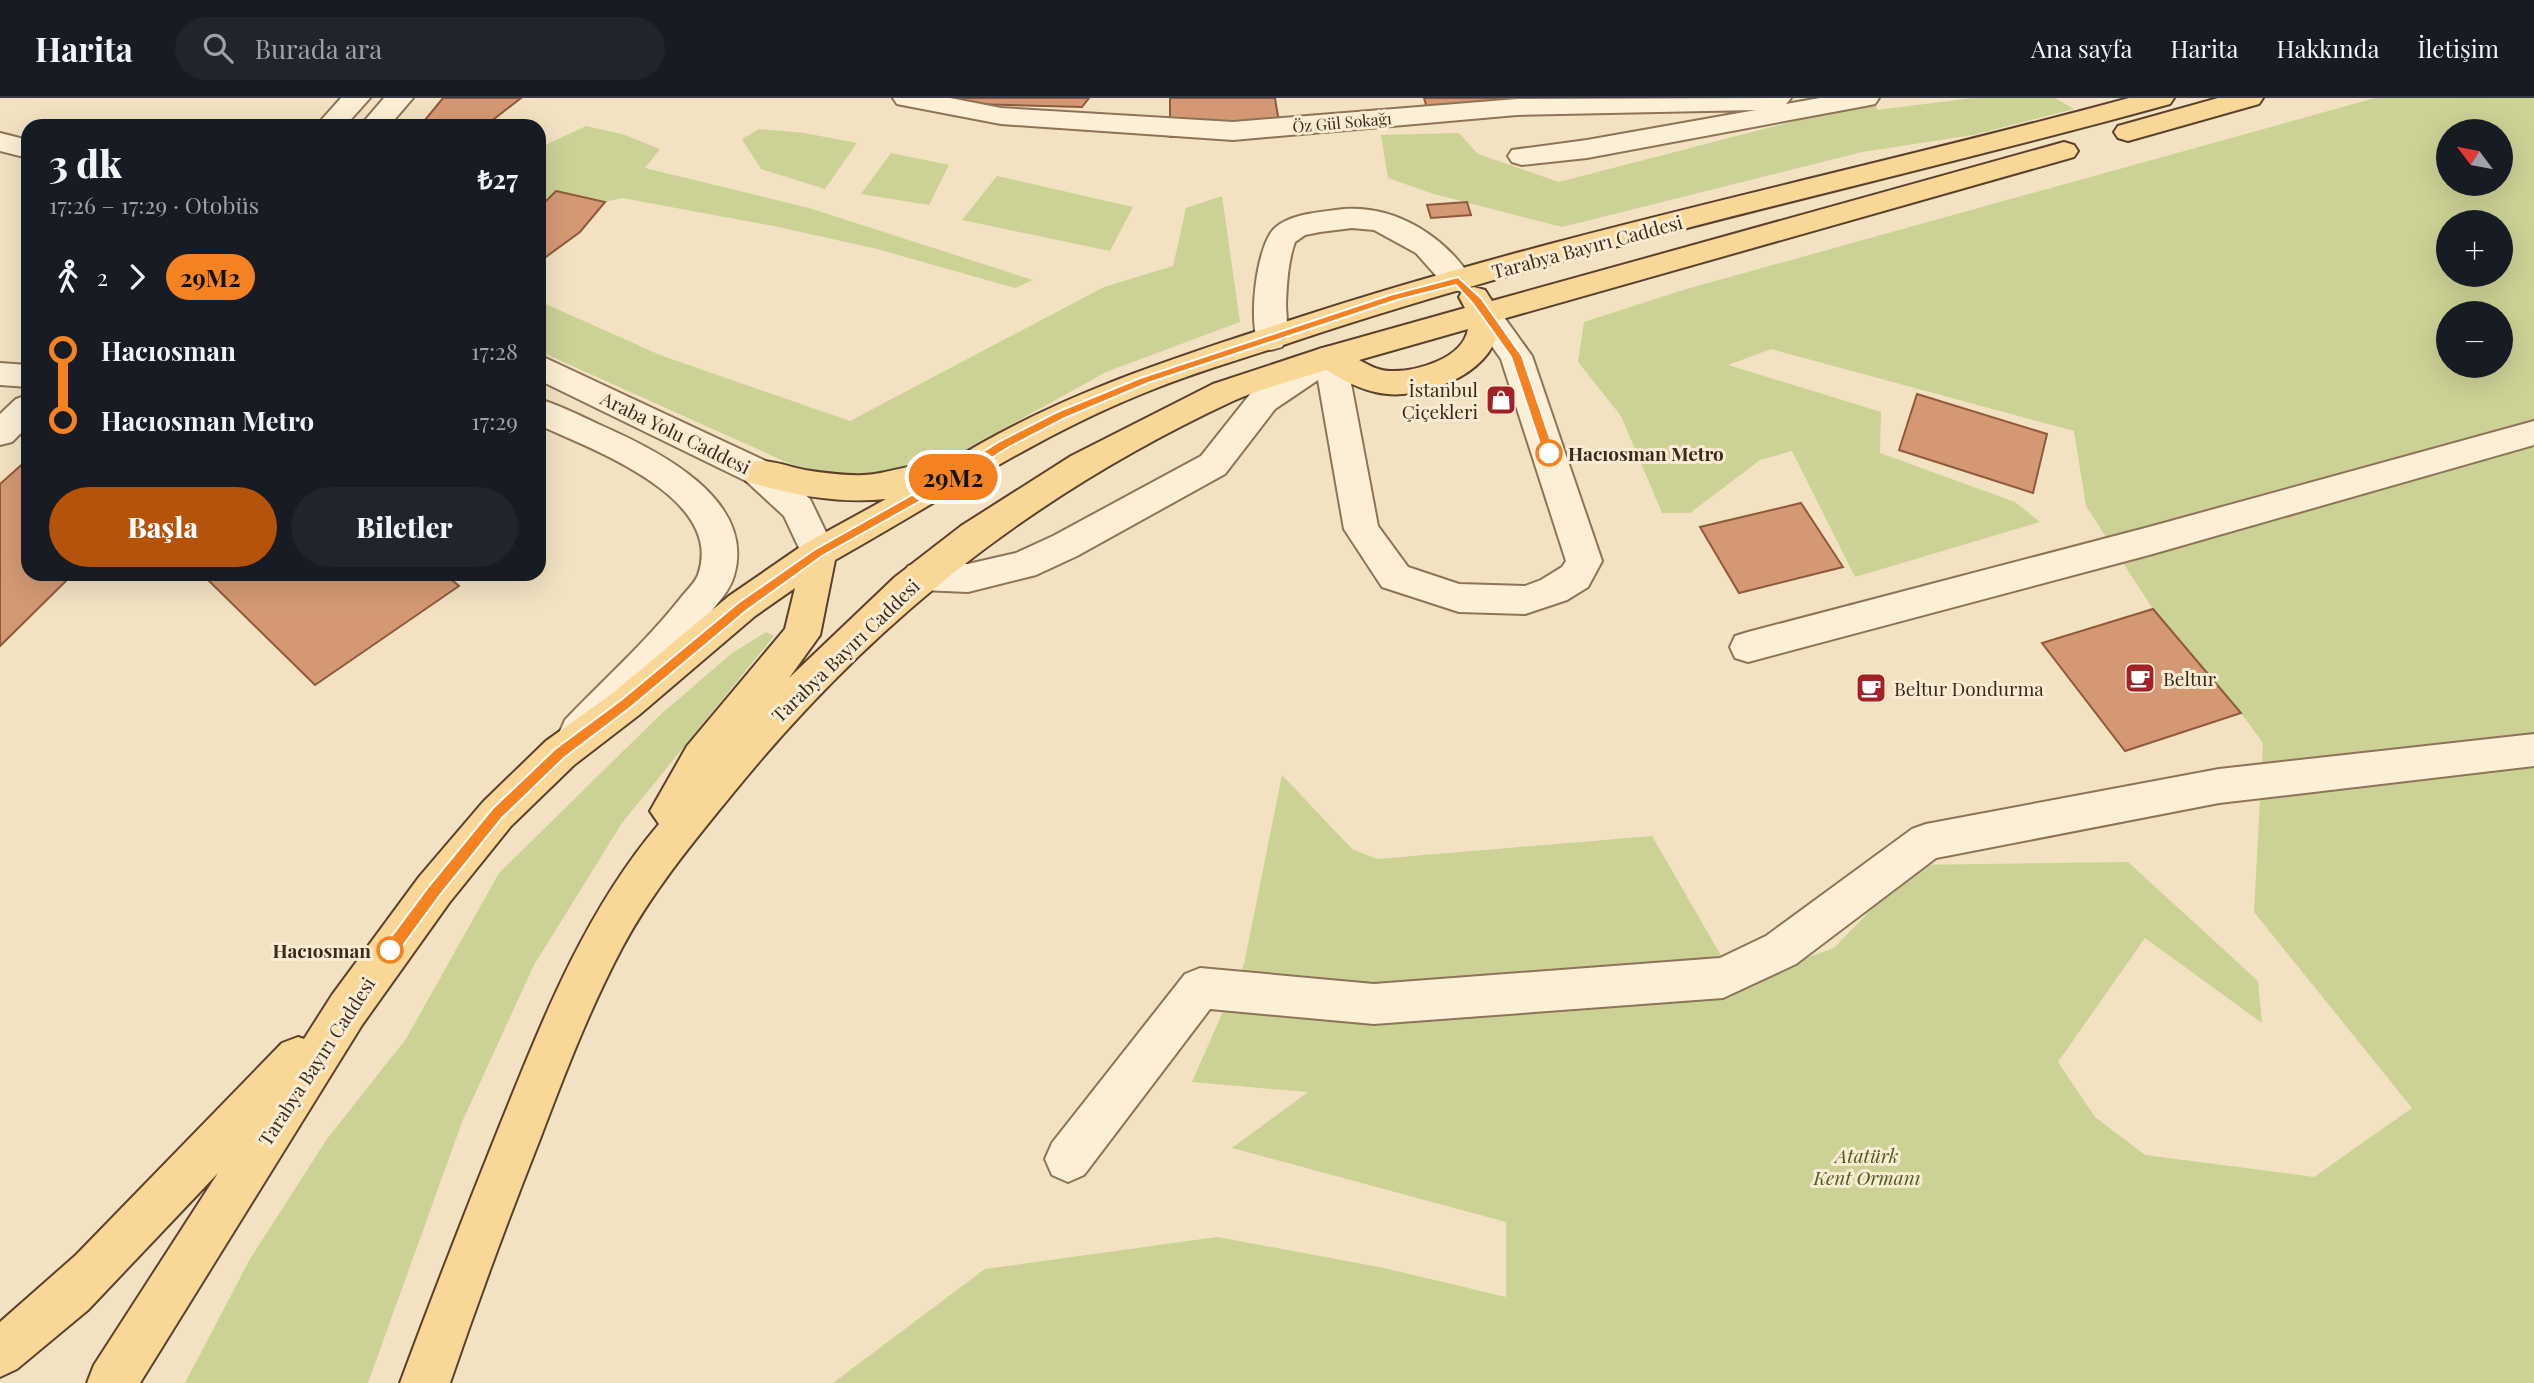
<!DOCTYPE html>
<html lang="tr">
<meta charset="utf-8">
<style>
body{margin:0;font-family:"Playfair Display",serif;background:#20242c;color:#f1f3f6;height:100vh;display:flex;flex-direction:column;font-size:26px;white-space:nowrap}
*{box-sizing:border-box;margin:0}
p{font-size:23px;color:#9ea1a6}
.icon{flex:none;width:38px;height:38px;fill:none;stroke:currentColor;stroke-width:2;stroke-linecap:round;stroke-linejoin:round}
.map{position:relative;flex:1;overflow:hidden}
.sheet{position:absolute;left:21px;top:21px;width:525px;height:462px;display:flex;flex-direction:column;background:#171b24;border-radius:21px;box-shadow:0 7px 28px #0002}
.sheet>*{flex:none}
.badge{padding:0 14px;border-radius:23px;font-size:24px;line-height:46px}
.needle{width:46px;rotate:302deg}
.buttons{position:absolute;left:2436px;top:21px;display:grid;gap:14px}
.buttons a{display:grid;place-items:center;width:77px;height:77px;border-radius:50%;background:#171b24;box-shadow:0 7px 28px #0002;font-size:35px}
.map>.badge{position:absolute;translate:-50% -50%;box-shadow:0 0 0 4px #fff}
.legs{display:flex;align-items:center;gap:10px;height:77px;padding:0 28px;font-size:23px}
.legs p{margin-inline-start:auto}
.overview{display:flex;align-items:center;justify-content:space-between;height:119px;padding:0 28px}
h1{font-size:38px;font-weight:800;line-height:52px}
.primary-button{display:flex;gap:14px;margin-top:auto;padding:14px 28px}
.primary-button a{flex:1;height:80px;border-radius:42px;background:#b45309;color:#fff;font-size:28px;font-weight:800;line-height:80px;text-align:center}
.primary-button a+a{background:#20242c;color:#f1f3f6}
ul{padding:0 28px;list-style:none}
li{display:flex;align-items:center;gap:24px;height:70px;font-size:26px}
li i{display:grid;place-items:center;width:10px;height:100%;margin:0 9px;background:currentColor}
li i::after{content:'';width:18px;height:18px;margin:-9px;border:5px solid;border-radius:50%;background:#171b24}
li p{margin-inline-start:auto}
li:first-child i{background:linear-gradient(#0000 50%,currentColor 0)}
li:last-child i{background:linear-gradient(currentColor 50%,#0000 0)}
header{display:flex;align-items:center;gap:42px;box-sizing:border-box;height:98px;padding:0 35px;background:#171b24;border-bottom:2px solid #363941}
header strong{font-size:33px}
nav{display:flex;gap:38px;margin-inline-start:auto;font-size:24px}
.search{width:490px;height:63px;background:#20242c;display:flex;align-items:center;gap:18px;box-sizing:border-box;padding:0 24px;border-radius:38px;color:#9ea1a6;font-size:26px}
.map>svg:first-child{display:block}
.green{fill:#ccd195;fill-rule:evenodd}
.building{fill:#d49974;stroke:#90593b;stroke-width:2}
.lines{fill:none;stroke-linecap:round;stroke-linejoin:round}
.minor-casing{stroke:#8e7357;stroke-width:4}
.major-casing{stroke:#5b402c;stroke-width:4}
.minor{fill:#fcefd6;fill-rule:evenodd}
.major{fill:#f9d797;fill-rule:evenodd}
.line-1{fill:#f58220;stroke:#fff;stroke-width:2}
.stop-1-dot{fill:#fff;stroke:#f58220;stroke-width:3.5}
.labels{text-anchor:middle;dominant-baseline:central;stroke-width:6;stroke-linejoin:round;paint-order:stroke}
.far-street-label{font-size:16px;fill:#3c2b1d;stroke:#f9ecd2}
.street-label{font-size:19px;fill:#3c2b1d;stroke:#f9ecd2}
.poi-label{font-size:19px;fill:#3c2b1d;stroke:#f9ecd2;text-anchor:start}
.stop-label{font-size:19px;font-weight:bold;fill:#3c2b1d;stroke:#f9ecd2;text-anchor:start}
.park-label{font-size:19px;font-style:italic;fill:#4e5b21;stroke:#f9ecd2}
</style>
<header>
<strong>Harita</strong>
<div class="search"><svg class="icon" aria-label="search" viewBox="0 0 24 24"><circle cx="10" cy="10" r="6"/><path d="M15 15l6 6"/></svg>Burada ara</div>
<nav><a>Ana sayfa</a><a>Harita</a><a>Hakkında</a><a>İletişim</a></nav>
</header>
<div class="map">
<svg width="2534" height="1285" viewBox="0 0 2534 1285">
<rect width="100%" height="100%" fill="#f2e2c2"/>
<path class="green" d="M1874,0L1877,12L1973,0H2055L2074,11L1973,37L1862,54L1562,129L1434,96L1388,80L1381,37L1459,35L1478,56L1559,84L1822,16Z
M2375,0H2534V1285H833L985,1171L1217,1139L1384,1170L1506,1199V1124L1232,1050L1308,994L1192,984L1244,866L1282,677L1352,751L1377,761L1652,738L1734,880L1759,877L1834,850L1914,767L2128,764L2258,883L2262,925L2145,840L2058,964L2095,1019L2145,1057L2314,1079L2412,1010L2254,814L2263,645L2241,615L2153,511L2086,408L2074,333L1771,251L1728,267L1881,314L1880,355L2015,404L2040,424L1855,479L1792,353L1760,362L1690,415H1662L1621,318L1578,264L1584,224L1683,192ZM2448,33H2501V86H2448ZM2448,124H2501V177H2448ZM2448,215H2501V268H2448Z
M586,28L622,36L660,51L645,70L809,110L1033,182L1015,190L877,151L774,128L622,100L605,104L557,93L539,110V50Z
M759,31L804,35L857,45L825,91L761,71L742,41Z
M891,55L949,67L929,107L861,96Z
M997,78L1133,109L1110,153L962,122Z
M1222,98L1240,224L1106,274L873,403L539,253V203L660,257L850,323L1104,189L1173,168L1186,110Z
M766,534L774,538L622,725L534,867L462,1024L368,1285H185L250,1161L327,1041L406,941L499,775L659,618L731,556Z"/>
<path class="building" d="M443,0H521L485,28H420Z
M947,0H1089L1082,9L975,6Z
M1170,0H1275L1281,37L1170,39Z
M1424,0H1522L1523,1L1427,10Z
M556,93L605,104L580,134L539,164V110Z
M1467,104L1471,117L1431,120L1427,107Z
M1917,296L2047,336L2033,395L1899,352Z
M28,361V476H73L0,548V386Z
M1801,405L1843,469L1739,495L1700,429Z
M202,476H445L459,488L315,587Z
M2153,511L2241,615L2125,653L2042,545Z"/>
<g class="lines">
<g class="minor-casing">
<path id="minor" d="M341,0H370L345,28H316Z
M384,0H413L389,28H360Z
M893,0H950L1001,10L1233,24L1517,1L1791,0L1786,6L1820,0H1879L1875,6L1865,8L1587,60L1522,67L1512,64L1508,58L1512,52L1587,42L1756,12L1517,17L1233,42L1001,26L907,8L897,6Z
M0,35L28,42V60L0,53Z
M1344,111C1397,107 1447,140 1473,183L1469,190L1458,193L1447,190L1416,155L1374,132L1352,130L1320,134L1305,137L1295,144C1288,163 1287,185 1286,205C1286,219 1290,236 1282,249L1271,252L1260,249C1247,228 1256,145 1276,129C1293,115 1323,114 1344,111Z
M1485,205L1496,208L1532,258L1602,463L1588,489L1567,502L1525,516L1459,514L1382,489L1344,431L1318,282L1275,311L1225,376L1077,458L1036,477L968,494L921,492L908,488L903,478L908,468L921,464L968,466L1016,455L1053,438L1201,358L1251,295L1319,251L1330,248L1341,251L1346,259L1378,428L1408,469L1459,486L1525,488L1541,482L1562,469L1566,463L1501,261L1469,216L1474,208Z
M539,257L770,365L810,401L836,455L830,465L818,469L806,465L784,418L746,383L539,282Z
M0,265L28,267V289L0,287Z
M28,297V328L12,344L0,347V316L16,301Z
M539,301C559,307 579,317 598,326C655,351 757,400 734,478C730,492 719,503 711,514C675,561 632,601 593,644L579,649L565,644L560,633L565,622C603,582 645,545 679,502C685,494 695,485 698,477C726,399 591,351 539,327Z
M2534,323V347L2149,457L1748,564L1735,560L1730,549L1735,538L1748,534L2149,429Z
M2534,636V668L2219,705L1936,760L1796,866L1723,900L1374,926L1210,911L1084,1077L1068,1084L1052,1077L1045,1061L1052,1045L1185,876L1200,870L1374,886L1720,860L1766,838L1912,731L1926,726L2219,671Z"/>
</g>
<g class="major-casing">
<path id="major" d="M2129,0H2174L2170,6C1877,87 1578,148 1289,245C1245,260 1198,273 1154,291C1041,335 940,403 835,462L820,537L789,580L895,479L961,428L1071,358L1213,286L1319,251L1465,210L1459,199L1463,192L1474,189L1485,192L1492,203L2064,44L2074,47L2078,53L2074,59L1499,222C1500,272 1430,300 1387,296C1365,294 1344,283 1326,272C1296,282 1262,290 1233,303C1032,397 874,522 734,694C694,743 654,791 623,848C590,910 565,975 540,1041C508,1122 478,1203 450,1285H400C433,1196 467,1109 502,1022C544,918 586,812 659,726L650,713L687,648L785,531L795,490L755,518L639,617L574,667L511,728L449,805L362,927L140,1285H87L94,1267L218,1075L88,1212L17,1271L0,1279V1224L76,1157L282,945L298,939L304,941L332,897L419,779L483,704L546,643L613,595L729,498L806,445L886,401C838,406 791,397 746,383L741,374L746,365C765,359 785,368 805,372C824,375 844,378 864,377C887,377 926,360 943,368C1054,298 1165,263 1288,223C1564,132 1849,76 2129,0ZM1468,231C1463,261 1416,274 1390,273C1378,273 1369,267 1359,262Z
M2218,0H2263L2259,6L2128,43L2118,40L2114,34L2118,28Z"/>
</g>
<use href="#minor" class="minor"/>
<use href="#major" class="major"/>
</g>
<path class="line-1" d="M1458,179L1481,200L1522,258L1555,355L1553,358H1545L1543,355L1511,259L1473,206L1456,187L1397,202L1148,285L1065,320L1009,349L942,391L822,458L747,512L631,609L565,659L502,720L440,797L396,857H385L383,852L385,847L429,788L492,711L555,651L621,602L738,505L814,452L933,385L1000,343L1057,314L1140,280L1390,197Z"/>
<defs>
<g id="shop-square" transform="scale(1.575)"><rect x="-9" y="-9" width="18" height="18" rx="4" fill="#a32126" stroke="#f9ecd2"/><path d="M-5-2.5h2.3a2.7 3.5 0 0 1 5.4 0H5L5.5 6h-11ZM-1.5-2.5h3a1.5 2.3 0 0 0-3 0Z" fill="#fff"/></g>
<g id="cafe-square" transform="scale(1.575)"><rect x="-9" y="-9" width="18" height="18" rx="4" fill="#a32126" stroke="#f9ecd2"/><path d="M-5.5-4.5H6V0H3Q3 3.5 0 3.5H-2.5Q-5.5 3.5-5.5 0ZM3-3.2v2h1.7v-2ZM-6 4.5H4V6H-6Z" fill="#fff"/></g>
</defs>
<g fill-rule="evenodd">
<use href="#shop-square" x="1501" y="302"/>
<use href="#cafe-square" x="2140" y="580"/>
<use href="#cafe-square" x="1871" y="590"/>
</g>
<g class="stop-1-dot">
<circle cx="1549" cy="355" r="12"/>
<circle cx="390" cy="852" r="12"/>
</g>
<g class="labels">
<g class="far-street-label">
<text transform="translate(1342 24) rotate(-5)">Öz Gül Sokağı</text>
</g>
<g class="street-label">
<text transform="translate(1587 148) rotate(-15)">Tarabya Bayırı Caddesi</text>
<text transform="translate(676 334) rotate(26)">Araba Yolu Caddesi</text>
<text transform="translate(845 552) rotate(-44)">Tarabya Bayırı Caddesi</text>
<text transform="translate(316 963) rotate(-57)">Tarabya Bayırı Caddesi</text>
</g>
<g class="poi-label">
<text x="1478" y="291" text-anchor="end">İstanbul<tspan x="1478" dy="22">Çiçekleri</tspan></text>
<text x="2163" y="580">Beltur</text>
<text x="1894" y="590">Beltur Dondurma</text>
</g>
<g class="stop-label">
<text x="1568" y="355">Hacıosman Metro</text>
<text x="371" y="852" text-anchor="end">Hacıosman</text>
</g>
<g class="park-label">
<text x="1867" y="1057">Atatürk<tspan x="1867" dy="22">Kent Ormanı</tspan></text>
</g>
</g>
</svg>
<div class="buttons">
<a><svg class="needle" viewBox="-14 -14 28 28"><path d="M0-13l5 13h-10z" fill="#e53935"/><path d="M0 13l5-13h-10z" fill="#9ea1a6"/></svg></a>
<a>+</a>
<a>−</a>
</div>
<b class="badge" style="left:953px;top:379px;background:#f58220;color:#111">29M2</b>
<section class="sheet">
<div class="overview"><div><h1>3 dk</h1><p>17:26 – 17:29 · Otobüs</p></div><b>₺27</b></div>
<div class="legs"><svg class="icon" aria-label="walk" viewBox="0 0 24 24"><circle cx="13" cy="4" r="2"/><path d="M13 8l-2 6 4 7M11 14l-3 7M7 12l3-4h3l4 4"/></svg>2<svg class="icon" aria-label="forward" viewBox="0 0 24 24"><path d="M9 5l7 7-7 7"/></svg><b class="badge" style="background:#f58220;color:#111">29M2</b></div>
<ul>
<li><i style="color:#f58220"></i><b>Hacıosman</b><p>17:28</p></li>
<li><i style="color:#f58220"></i><b>Hacıosman Metro</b><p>17:29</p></li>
</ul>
<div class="primary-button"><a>Başla</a><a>Biletler</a></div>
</section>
</div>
